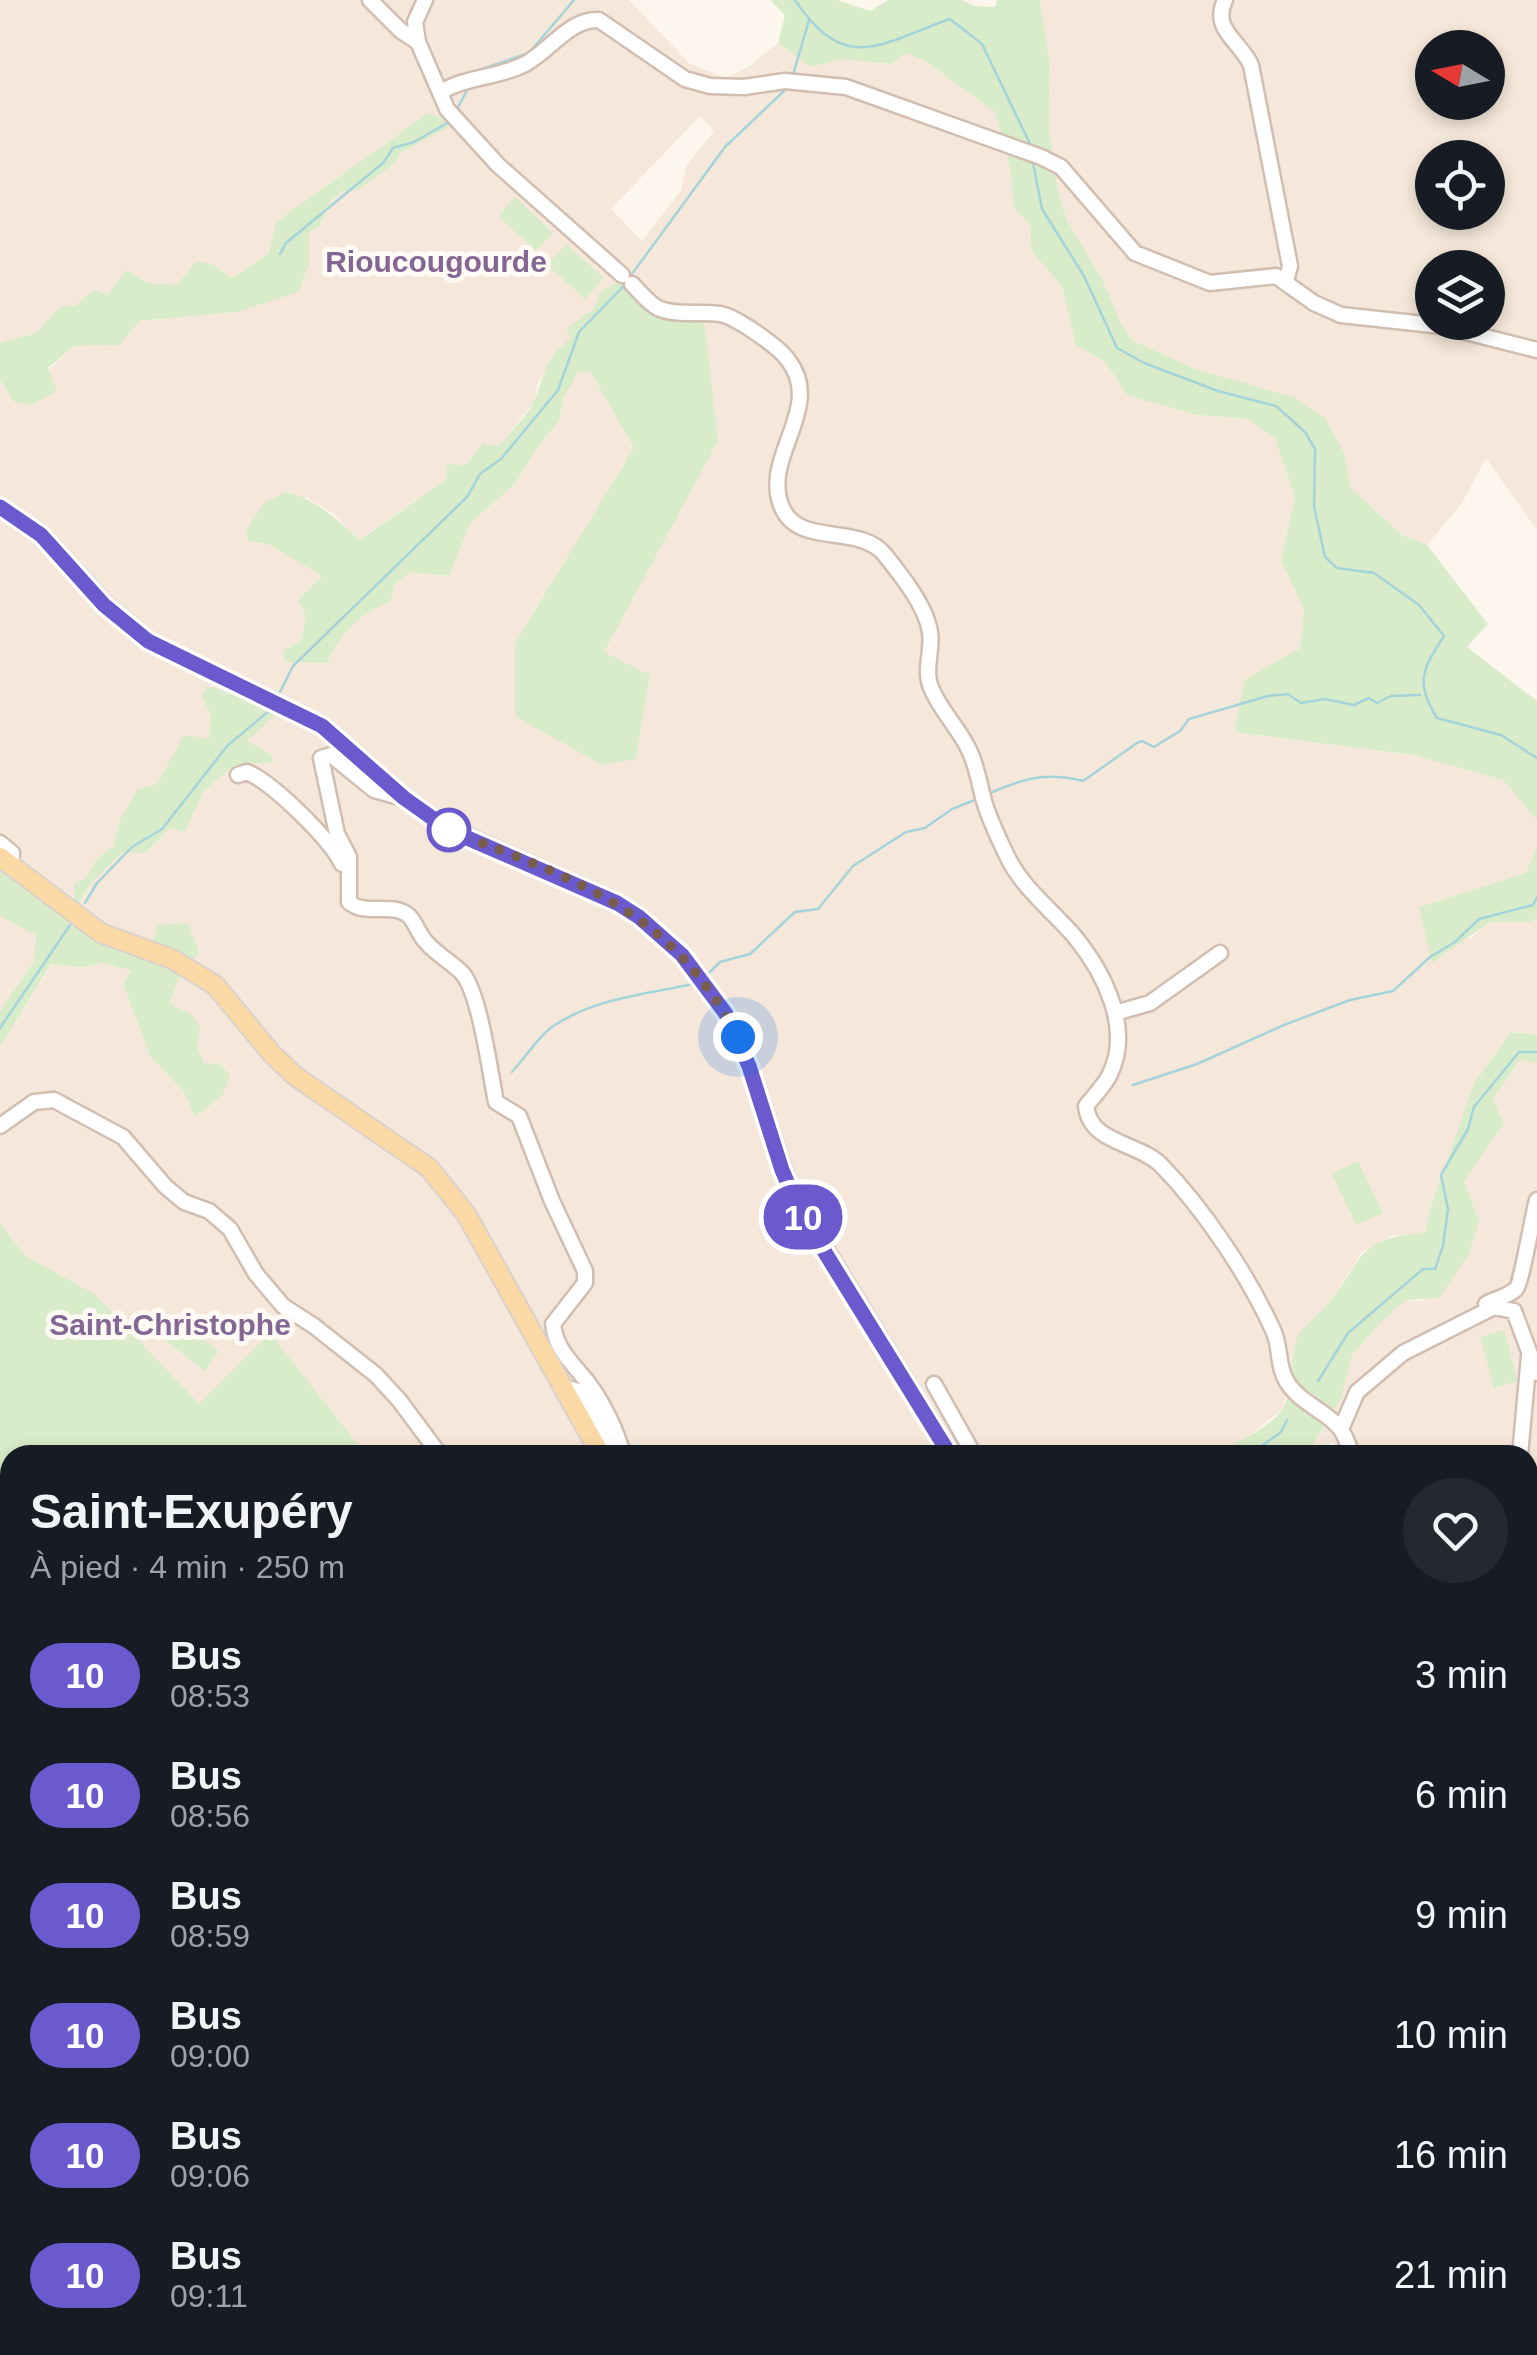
<!DOCTYPE html>
<html lang="fr">
<meta charset="utf-8">
<style>
body{margin:0;font-family:Helvetica,sans-serif;background:#242831;color:#f1f3f6;height:100vh;display:flex;flex-direction:column;font-size:38px;white-space:nowrap}
*{box-sizing:border-box;margin:0}
p{font-size:32px;color:#9ea1a6}
.icon{flex:none;width:55px;height:55px;fill:none;stroke:currentColor;stroke-width:2;stroke-linecap:round;stroke-linejoin:round}
.map{position:relative;flex:1;overflow:hidden}
.sheet{position:absolute;left:0px;top:1445px;width:1538px;height:910px;display:flex;flex-direction:column;background:#171b24;border-radius:30px 30px 0 0;box-shadow:0 5px 15px #0003}
.sheet>*{flex:none}
.badge{padding:0 20px;border-radius:32px;font-size:35px;line-height:65px}
.needle{width:65px;rotate:280deg}
.fabs{position:absolute;left:1415px;top:30px;display:grid;gap:20px}
.fabs a{display:grid;place-items:center;width:90px;height:90px;border-radius:50%;background:#171b24;box-shadow:0 5px 15px #0003;font-size:50px}
.you{position:absolute;width:50px;height:50px;margin:-25px;border:8px solid #fff;border-radius:50%;background:#1a73e8;box-shadow:0 0 0 15px #1a73e833}
.map>.badge{position:absolute;translate:-50% -50%;box-shadow:0 0 0 5px #fff}
.round{display:grid;place-items:center;flex:none;width:105px;height:105px;border-radius:52px;background:#242831}
.summary{display:flex;align-items:center;justify-content:space-between;height:170px;padding:0 30px}
h1{font-size:48px;font-weight:800;line-height:75px}
ul{padding:0;list-style:none}
li{display:flex;align-items:center;gap:30px;height:120px;padding:0 30px}
li div{flex:1}
li b{display:block;font-size:38px}
li em{font-style:normal}
li .badge{min-width:110px;font-weight:700;text-align:center}
.map>svg:first-child{display:block}
.residential{fill:#f5e8da;fill-rule:evenodd}
.green{fill:#d8ecc9}
.lines{fill:none;stroke-linecap:round;stroke-linejoin:round}
.stream{stroke:#a5d3da;stroke-width:2.5}
.minor-casing{stroke:#d1beb0;stroke-width:19}
.major-casing{stroke:#dad1cd;stroke-width:22}
.minor{stroke:#fff;stroke-width:14}
.major{stroke:#fbd9a5;stroke-width:18}
.line-casing{stroke:#fff;stroke-width:22}
.line{stroke:#6a5acd;stroke-width:15}
.walk{stroke:#7a5c4d;stroke-width:10;stroke-dasharray:0 18}
.stop-dot{fill:#fff;stroke:#6a5acd;stroke-width:5}
.labels{text-anchor:middle;dominant-baseline:central;stroke-width:10;stroke-linejoin:round;paint-order:stroke}
.neighbourhood-label{font-size:30px;font-weight:bold;fill:#846695;stroke:#fffaf3}
</style>
<div class="map">
<svg width="1537" height="2355" viewBox="0 0 1537 2355">
<rect width="100%" height="100%" fill="#fdf6ec"/>
<path class="residential" d="M0,0H629L689,63L725,78L750,66L778,43L811,67L843,58L891,64L906,53L925,61L996,112L1010,167L1014,208L1030,224L1031,250L1062,287L1076,345L1105,362L1127,395L1196,415L1248,419L1275,438L1295,499L1281,560L1304,610L1300,648L1244,680L1234,732L1413,755L1503,780L1537,820V845L1526,873L1419,907L1470,939L1490,922H1529L1537,918V1035L1511,1032L1474,1083L1430,1209L1426,1233L1391,1236L1362,1252L1329,1303L1297,1338L1294,1366L1282,1410L1238,1444L1211,1455H366L270,1334L199,1405L95,1294L25,1256L0,1222V1047L52,964L82,967L102,963L131,969L123,984L150,1056L184,1092L195,1117L205,1065L197,1047L192,1015L170,1003L179,977L199,953L148,958L104,943L80,930L0,865V380L14,402L74,346L119,345L140,321L237,312L309,264V232L320,225L330,202L342,191L391,166L402,152L411,147L428,113L277,221L268,254L231,278L214,265L177,286L148,283L108,295L94,290L75,306L61,307L36,333L0,343ZM700,116L714,131L686,166L681,191L642,241L611,209ZM600,293L638,302L668,319H699L718,441L603,653L515,643L635,448L590,371H578L564,397L559,421L537,448L515,484L471,522L449,576L410,572L395,584L391,601L365,613L338,638L301,640L306,617L298,599L323,576L268,544L306,497L334,514L359,540L465,465L483,444L498,447L534,402L538,382L571,338L567,329L593,309ZM201,696L246,742L270,753L274,762L233,766L203,792L185,831L170,828L123,851L91,883L80,904L86,877L97,858L113,847L120,820L157,784L169,763L209,739L211,715Z
M1040,0H1537V530L1486,458L1462,503L1427,545L1402,535L1351,488L1345,455L1195,369L1132,340L1120,321L1103,281L1066,218L1057,187L1049,124L1050,65ZM1432,48H1488V102H1432ZM1432,158H1488V212H1432ZM1432,268H1488V322H1432Z
M0,916L36,934L34,961L0,1011Z
M1520,1060L1537,1063V2355H625L621,2345H1528V1455H1339L1334,1442L1318,1448L1313,1455H1306L1341,1399L1352,1355L1383,1320L1406,1300L1423,1301L1479,1221L1464,1181L1493,1099Z
M10,2155V2345H439L443,2355H0V2158Z"/>
<path class="green" d="M770,0H837L870,11L888,0H962L975,6L995,7L997,0H1040L1050,65L1049,124L1057,187L1066,218L1103,281L1120,321L1132,340L1195,369L1293,397L1325,418L1345,455L1351,488L1402,535L1427,545L1488,624L1467,647L1537,701V820L1503,780L1413,755L1234,732L1244,680L1300,648L1304,610L1281,560L1295,498L1275,439L1248,419L1196,415L1127,395L1105,362L1076,345L1062,287L1031,250L1030,224L1014,208L1010,167L995,112L925,61L906,53L891,64L843,59L811,67L778,43L785,15Z
M428,113L455,124L402,152L391,166L358,190L342,191L330,202L320,225L309,232V264L298,292L237,312L140,321L119,345L74,346L48,368L57,391L31,405L14,402L0,380V343L36,333L61,306H75L94,290L108,295L127,270L148,283L177,285L196,261L214,265L232,278L268,254L277,221Z
M515,197L553,233L536,251L498,216Z
M566,244L604,278L585,299L547,265Z
M618,282C645,310 660,319 700,319L705,327L718,441L604,652L650,675L636,759L602,765L515,716V643L634,448L590,371L578,372L564,397L559,421L537,448L515,484L471,522L449,576L410,572L395,584L391,601C358,616 342,629 327,663L285,662L283,651L301,640L306,617L298,599L322,576L268,544L248,541L246,531L264,503L286,492C318,500 336,519 360,540L446,479L447,464L465,465L483,444L498,446C509,433 527,417 534,401C547,371 543,361 571,338L566,329L593,309L600,293Z
M207,686L280,711L247,741L270,753L275,762L233,766L203,792L185,832L170,828L146,853L123,852L91,883L79,904L74,900V884L86,877L97,858L113,847L120,820L137,790L157,784L184,735L209,739L211,715L201,696Z
M1537,845V918L1530,922H1490L1432,963L1419,907L1526,873Z
M0,865L80,930L104,943L148,957L158,925L188,923L199,953L179,977L170,1003L192,1015L200,1027L197,1047L205,1064L220,1063L230,1076L222,1096L195,1117L184,1092L150,1056L123,984L131,970L102,963L82,967L51,964L0,1047V1011L34,961L36,935L0,916Z
M1511,1032L1537,1035V1063L1520,1060L1493,1099L1504,1124L1464,1181L1479,1221L1469,1254L1439,1298L1406,1300L1383,1320L1352,1355L1341,1399L1306,1455H1211C1228,1448 1273,1425 1282,1410C1294,1390 1290,1362 1296,1341C1300,1328 1318,1316 1326,1306C1367,1257 1352,1240 1426,1232L1430,1209L1474,1083Z
M1358,1161L1383,1213L1356,1225L1332,1174Z
M0,1222L25,1256L95,1294L199,1404L270,1333L366,1455H10V2155L0,2158Z
M177,1320L219,1351L205,1371L163,1339Z
M1504,1330L1518,1381L1494,1388L1480,1337Z
M439,2345H621L625,2355H443Z"/>
<g class="lines">
<path class="stream" d="M795,0C846,76 881,43 950,19L982,44L1033,150
M479,70L529,53L574,0
M793,75L809,20
M457,109L470,85
M1033,163L1042,209L1084,276L1117,348L1144,363L1218,391L1276,406L1305,432L1315,449L1314,506L1325,557L1337,568L1374,573L1419,605L1444,636C1422,670 1415,682 1437,718L1501,735L1537,758
M280,254L286,243L384,162L393,148L414,142L449,122
M278,696L293,666L467,497L480,474L501,459L558,390L579,332L621,289L725,147L785,90
M990,793C1025,778 1046,772 1083,781L1137,743L1142,741L1154,747L1180,731L1189,719L1268,696L1288,694L1301,703L1325,699L1354,705L1369,698L1377,703L1391,696L1420,695
M85,903L97,883L132,847L162,829L228,745L269,711
M708,974L720,962L750,954L795,912L818,909L853,866L906,832L925,828L952,809L977,799
M0,1028L70,925
M512,1072C526,1057 539,1035 555,1025C596,998 647,994 693,984
M1133,1085L1197,1064L1284,1025L1350,1000L1393,991L1430,957L1455,942L1479,919L1533,905L1537,897
M1318,1381L1348,1333L1423,1269H1435L1443,1246L1448,1209L1441,1175L1468,1129L1474,1107L1519,1052H1537
M1249,1455L1281,1432L1287,1420
M0,1890L10,1887
M513,2345L515,2355"/>
<g class="minor-casing">
<path id="minor" d="M370,0L401,31L418,42
M425,0L415,22L418,42L447,109L498,165L622,275
M1225,0C1211,29 1239,40 1251,65L1290,266L1286,281
M441,92C467,76 498,78 525,64C550,51 570,18 599,20L685,79L710,86L744,87L785,81L846,87L1041,157L1061,167L1135,253L1210,283L1276,276L1314,303L1341,315L1442,326L1537,350
M632,284C640,292 650,305 660,309C679,316 701,311 720,314C735,316 779,347 788,360C825,407 762,456 781,505C797,549 859,522 885,555C901,575 926,606 930,632C933,649 924,669 930,685C938,708 959,728 969,750C977,766 979,783 984,801C989,819 999,839 1007,856C1022,888 1053,911 1075,937C1105,974 1133,1030 1109,1076C1103,1087 1093,1097 1086,1106C1090,1144 1138,1142 1161,1165C1203,1208 1248,1275 1273,1330C1281,1346 1277,1367 1287,1382C1299,1402 1324,1410 1339,1427C1345,1434 1349,1446 1352,1455
M238,775L247,772C273,783 330,839 342,864
M403,798L374,790L331,755L321,758L337,834L349,857V902C366,917 393,901 409,916C416,923 419,935 426,942C438,956 452,962 462,973C480,993 490,1073 496,1102L519,1116L552,1201L585,1271V1283L553,1324C556,1351 573,1363 589,1384C603,1403 617,1431 623,1455
M0,843L12,853L11,866
M1115,1013L1150,1003L1220,953
M0,1126L34,1102L54,1100L123,1137L165,1186L184,1202L209,1211L230,1229L256,1274L283,1306L314,1326L376,1375L399,1400L440,1455
M1486,1304C1495,1299 1509,1296 1516,1289C1521,1285 1533,1214 1537,1200
M934,1384L974,1455
M565,1391L572,1389L583,1393L609,1450L617,1455
M1341,1429L1357,1392L1403,1353L1494,1307L1514,1311L1537,1373
M1520,1455L1529,1356
M1528,1493L1537,1519
M1528,1784L1537,1781
M1528,1823L1535,1813
M1528,1965L1537,1958
M1528,2020L1537,2034
M271,2345L273,2355
M633,2345L636,2355
M679,2345L683,2355
M741,2345L747,2355
M812,2345L824,2355
M832,2345L835,2355
M901,2345L904,2355
M160,2350L161,2355
M64,2355L65,2345
M1211,2355V2345
M1284,2355L1286,2345"/>
</g>
<g class="major-casing">
<path id="major" d="M0,507L41,535L105,605L148,641L322,726L404,798L449,829L617,903L639,917L682,955L726,1014L749,1066L790,1192L950,1455
M0,857L101,933L172,959L215,985L272,1054L295,1076L429,1168L466,1214L601,1455
M397,2345V2355
M453,2345L455,2355
M719,2345L725,2355
M929,2345L935,2355
M1070,2345L1071,2355
M1460,2345L1463,2355"/>
</g>
<use href="#minor" class="minor"/>
<use href="#major" class="major"/>
</g>
<g class="lines">
<g class="line-casing">
<path id="line" d="M0,507L41,535L104,605L148,641L322,726L404,798L449,830L617,903L639,917L682,955L726,1014L749,1066L782,1170L800,1212L950,1455"/>
</g>
<use href="#line" class="line"/>
<path class="walk" d="M449,830C575,880 670,908 738,1037"/>
</g>
<circle class="stop-dot" cx="449" cy="830" r="20"/>
<g class="labels">
<g class="neighbourhood-label">
<text x="436" y="261">Rioucougourde</text>
<text x="170" y="1324">Saint-Christophe</text>
</g>
</g>
</svg>
<div class="fabs">
<a><svg class="needle" viewBox="-14 -14 28 28"><path d="M0-13l5 13h-10z" fill="#e53935"/><path d="M0 13l5-13h-10z" fill="#9ea1a6"/></svg></a>
<a><svg class="icon" aria-label="locate" viewBox="0 0 24 24"><circle cx="12" cy="12" r="6"/><path d="M12 2v4M12 18v4M2 12h4M18 12h4"/></svg></a>
<a><svg class="icon" aria-label="layers" viewBox="0 0 24 24"><path d="M12 4l9 5-9 5-9-5zM3 14l9 5 9-5"/></svg></a>
</div>
<div class="you" style="left:738px;top:1037px"></div>
<b class="badge" style="left:803px;top:1217px;background:#6a5acd;color:#fff">10</b>
<section class="sheet">
<div class="summary"><div><h1>Saint-Exupéry</h1><p>À pied · 4 min · 250 m</p></div><a class="round"><svg class="icon" aria-label="heart" viewBox="0 0 24 24"><path d="M12 20l-8-8c-3-5 5-10 8-4 3-6 11-1 8 4z"/></svg></a></div>
<ul>
<li><span class="badge" style="background:#6a5acd;color:#fff">10</span><div><b>Bus</b><p>08:53</p></div><em>3 min</em></li>
<li><span class="badge" style="background:#6a5acd;color:#fff">10</span><div><b>Bus</b><p>08:56</p></div><em>6 min</em></li>
<li><span class="badge" style="background:#6a5acd;color:#fff">10</span><div><b>Bus</b><p>08:59</p></div><em>9 min</em></li>
<li><span class="badge" style="background:#6a5acd;color:#fff">10</span><div><b>Bus</b><p>09:00</p></div><em>10 min</em></li>
<li><span class="badge" style="background:#6a5acd;color:#fff">10</span><div><b>Bus</b><p>09:06</p></div><em>16 min</em></li>
<li><span class="badge" style="background:#6a5acd;color:#fff">10</span><div><b>Bus</b><p>09:11</p></div><em>21 min</em></li>
</ul>
</section>
</div>
